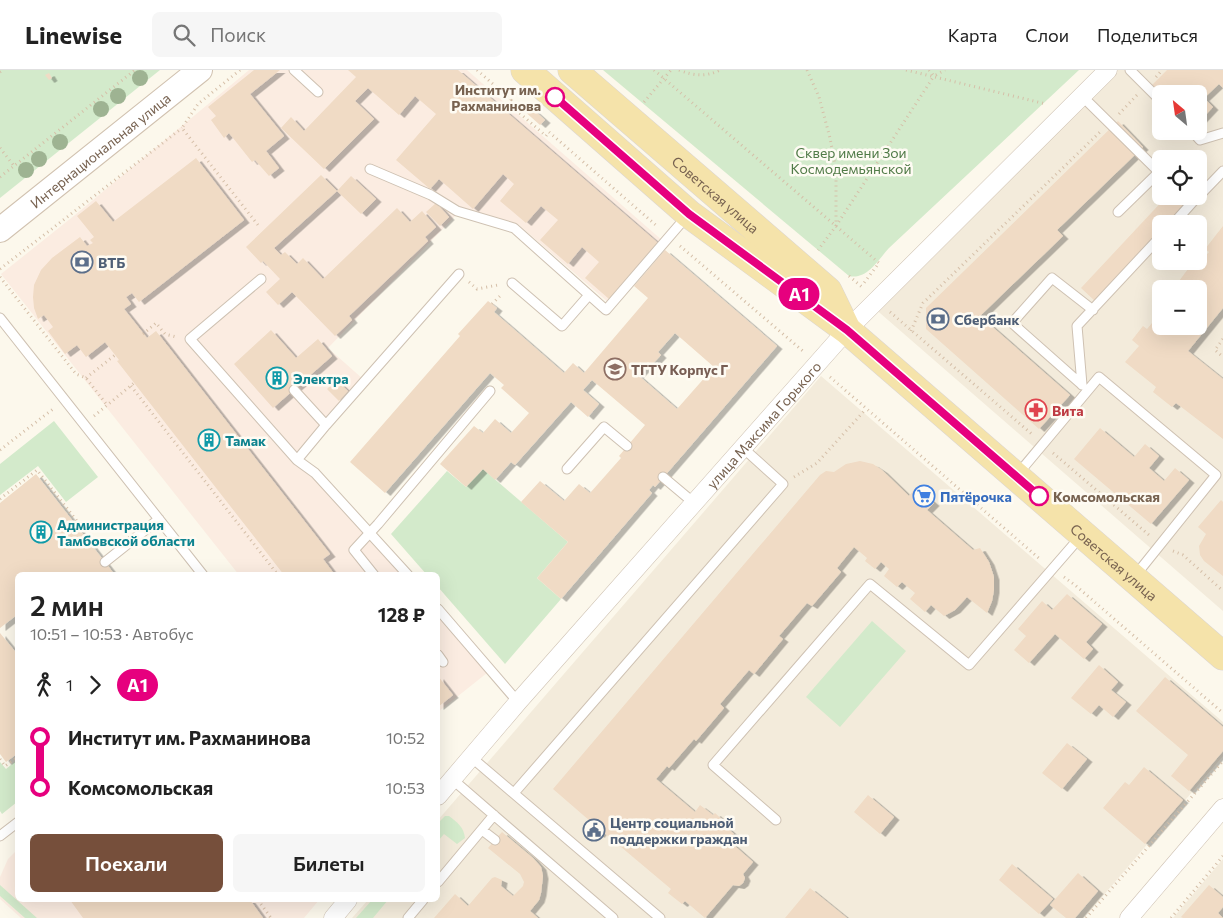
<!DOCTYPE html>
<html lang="ru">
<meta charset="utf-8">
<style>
body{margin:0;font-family:Commissioner,sans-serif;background:#f6f6f6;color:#222;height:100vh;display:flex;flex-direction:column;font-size:19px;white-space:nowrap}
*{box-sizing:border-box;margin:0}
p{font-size:16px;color:#767676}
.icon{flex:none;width:28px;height:28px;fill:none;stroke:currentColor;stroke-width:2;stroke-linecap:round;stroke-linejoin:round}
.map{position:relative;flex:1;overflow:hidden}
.side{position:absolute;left:15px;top:502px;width:425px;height:330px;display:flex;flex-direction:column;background:#fff;border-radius:8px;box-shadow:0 5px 20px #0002}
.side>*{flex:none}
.badge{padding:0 10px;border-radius:16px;font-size:18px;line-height:32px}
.needle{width:32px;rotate:331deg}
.controls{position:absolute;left:1152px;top:15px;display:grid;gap:10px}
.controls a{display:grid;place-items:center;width:55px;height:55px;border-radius:8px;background:#fff;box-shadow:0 5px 20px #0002;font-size:25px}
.map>.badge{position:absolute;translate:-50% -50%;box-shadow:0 0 0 2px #fff}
.legs{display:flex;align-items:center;gap:8px;height:55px;padding:0 15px;font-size:16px}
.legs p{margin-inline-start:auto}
.summary{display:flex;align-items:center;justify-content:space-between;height:85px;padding:0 15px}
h1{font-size:28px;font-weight:600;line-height:38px}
.action{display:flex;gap:10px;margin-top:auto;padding:10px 15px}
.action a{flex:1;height:58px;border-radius:8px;background:#764f3b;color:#fff;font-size:20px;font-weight:600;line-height:58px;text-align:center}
.action a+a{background:#f6f6f6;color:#222}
ul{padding:0 15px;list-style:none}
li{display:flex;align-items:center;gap:18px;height:50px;font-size:19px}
li i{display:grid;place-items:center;width:8px;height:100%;margin:0 6px;background:currentColor}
li i::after{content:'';width:12px;height:12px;margin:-6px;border:4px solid;border-radius:50%;background:#fff}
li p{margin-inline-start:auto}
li:first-child i{background:linear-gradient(#0000 50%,currentColor 0)}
li:last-child i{background:linear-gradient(currentColor 50%,#0000 0)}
header{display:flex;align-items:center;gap:30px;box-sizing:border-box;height:70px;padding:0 25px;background:#fff;border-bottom:1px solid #e0e0e0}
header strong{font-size:24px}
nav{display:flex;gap:28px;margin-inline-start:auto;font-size:18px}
.search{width:350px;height:45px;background:#f6f6f6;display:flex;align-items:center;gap:12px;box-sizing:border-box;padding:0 18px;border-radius:8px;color:#767676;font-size:19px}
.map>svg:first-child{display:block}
.residential{fill:#f3ebdb;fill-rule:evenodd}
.commercial{fill:#fbece1}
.green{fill:#d3eacb}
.building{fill:#f0dbc5;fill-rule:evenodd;filter:url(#shadow)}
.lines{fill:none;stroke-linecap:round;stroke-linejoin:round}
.service-casing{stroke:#cec1b2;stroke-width:11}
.minor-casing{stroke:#cec1b2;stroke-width:19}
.secondary-casing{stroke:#d1c2b0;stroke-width:26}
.primary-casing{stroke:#dcd6d2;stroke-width:29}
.path{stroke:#d5bfa8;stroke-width:3;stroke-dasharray:1 4;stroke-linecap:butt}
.service{stroke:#fff;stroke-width:9}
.minor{stroke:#fff;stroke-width:18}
.secondary{stroke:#fff;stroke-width:24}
.primary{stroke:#f5e3aa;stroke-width:28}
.tree{fill:#9eb392}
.line-1-casing{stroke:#fff;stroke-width:11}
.line-1{stroke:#e6007e;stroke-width:8}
.stop-1-dot{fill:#fff;stroke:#e6007e;stroke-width:2.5}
.labels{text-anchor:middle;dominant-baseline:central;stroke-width:5;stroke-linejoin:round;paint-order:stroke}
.stop-label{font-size:14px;font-weight:bold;fill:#776250;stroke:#fefbf3;text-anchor:end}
.street-label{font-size:14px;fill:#776250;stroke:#fefbf3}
.park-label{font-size:14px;fill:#517b48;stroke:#fefbf3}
.service-label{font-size:14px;font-weight:bold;fill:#4e5e75;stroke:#fefbf3;text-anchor:start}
.education-label{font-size:14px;font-weight:bold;fill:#785e54;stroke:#fefbf3;text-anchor:start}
.culture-label{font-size:14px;font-weight:bold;fill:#0d838f;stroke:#fefbf3;text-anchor:start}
.health-label{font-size:14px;font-weight:bold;fill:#be3a42;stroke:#fefbf3;text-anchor:start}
.shop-label{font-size:14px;font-weight:bold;fill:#366cbe;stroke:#fefbf3;text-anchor:start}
</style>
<header>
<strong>Linewise</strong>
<div class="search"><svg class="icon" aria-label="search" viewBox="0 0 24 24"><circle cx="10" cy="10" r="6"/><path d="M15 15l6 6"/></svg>Поиск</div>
<nav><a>Карта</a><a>Слои</a><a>Поделиться</a></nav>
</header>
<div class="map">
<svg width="1223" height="848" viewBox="0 0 1223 848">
<defs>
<filter id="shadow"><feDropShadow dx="5.5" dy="3" stdDeviation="0" flood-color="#0004"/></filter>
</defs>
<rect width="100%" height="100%" fill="#fcf8ec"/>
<path class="residential" d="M1118,0H1223V541L873,237ZM1161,24H1199V61H1161ZM1161,89H1199V126H1161ZM1161,154H1199V191H1161ZM1161,219H1199V256H1161Z
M821,306L1223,652V686L1084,848H352L368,830H438V750Z
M1223,789V848H1173Z"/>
<path class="commercial" d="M249,0H467L663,171L609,233L519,155L462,139L328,278L363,309L295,384L401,505H239L1,204L75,145Z
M438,546L487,603L438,642Z
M17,780L18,830H319L304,848H21L0,829V807L8,789Z"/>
<path class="green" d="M0,0H160L0,128Z
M603,0H1079L889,178C878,190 867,210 849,206Z
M54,351L98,407L66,432L38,396L0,425V394Z
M483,399L568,472L537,508L561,529L505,594L438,517V505H427L391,464L447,401L466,417Z
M872,551L906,581L840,657L806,627Z
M17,690V732L2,744L0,741V692L6,699Z
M445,746H449C457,752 464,757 465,768L457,774L444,764L438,771V753Z
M0,815L37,848H25L0,826Z
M372,830H388L373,848H356Z"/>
<path class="building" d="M254,0H280L250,24L284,66L266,81L279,98L269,106L255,90L252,92L229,63L224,68L211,50L216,46L208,37Z
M348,0H458L658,173L609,229L585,208L599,192L582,177L568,194L540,170L558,150L541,136L526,153L500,131L514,114L503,104L473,139L439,109L430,119L396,90L436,44L415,26L399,45L368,18L355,31L374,49L324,99L281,58L291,47L304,61L356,7Z
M1167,0H1223V18L1219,14L1204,28L1213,37L1199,52V24H1160L1152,15Z
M49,3L52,8L49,10L45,5Z
M527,34L545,50L540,55L523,40Z
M1118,51L1143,77L1057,160L1063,166L980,246L1070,325L1039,359L926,259V238Z
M196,88L244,150L139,232L132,223L126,227L131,234L124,239L147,268L156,261L330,484L323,489L335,505H284L117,291L119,290L105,272L86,287L77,275L65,284L48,261L53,257L44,245L38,249L34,238L33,227L34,215L41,200L52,188L80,167L87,176L93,173L90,170L94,167L77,146L96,131L113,152Z
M321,105L337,121L351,106L376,129L361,144L337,121L274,178L281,185L285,182L297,194L303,188L323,209L397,138L410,152L422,141L436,157L425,167L428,171L349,246L352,250L335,266L292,222L278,235L266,222L280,209L263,191L261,193L246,177Z
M1167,126H1195L1170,154H1161V163L1096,232L1081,218Z
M436,133L449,147L440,156L426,142Z
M1223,156V238L1188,281L1223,309V369L1176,333L1172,337L1153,322L1156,317L1125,292L1139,276L1132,270L1143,256L1147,259L1157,247L1153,243L1161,233V256H1199V219H1173L1191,195L1195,198L1209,182L1205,179Z
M665,180L777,276L655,417L653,415L649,420L652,423L561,529L537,508L568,472L521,432L540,411L564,431L579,414L590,423L621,388L619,386L645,355L592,310L583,320L599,334L588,347L571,332L515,395L511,392L495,410L483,399L466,417L440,394L474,356L483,363L495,349L511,363L529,343L501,318L504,315L490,303L385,423L350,392L460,266L458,264L488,231L497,238L494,242L564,303L573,293L584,303L648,228L634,216ZM675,263L714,297L677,339L638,305L645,298L647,300L661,285L658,282Z
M271,260L296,288L318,269L332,286L273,338L234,294Z
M336,310L348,321L339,331L327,319Z
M1100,358L1134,387L1145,374L1159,386L1149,398L1164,411L1175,398L1189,410L1151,454L1074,389Z
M860,391L873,394L882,400L909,426L916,417L934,433L927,440L973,480L980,478L989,492L994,507V520L992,531L987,543L967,527L955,540L944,546L931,535L925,542L910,529L915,523L902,512L897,517L884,506L889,499L881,492L875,499L865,491L867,488L854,477L837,498L841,502L812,536L807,533L779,566L783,569L754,604L749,600L720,634L724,638L696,671L694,669L669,698L667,696L656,709L695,742L700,735L713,745L715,743L726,753L724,755L734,764L728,770L753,792L743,804L745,808L743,813L739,816L733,815L705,848L685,831L682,834L668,823L671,819L602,761L599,765L587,754L590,751L553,719L820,405L826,401L834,402L846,394Z
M36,404L115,505H18V544L0,558V433Z
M1221,430L1223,432V506L1204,491L1200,485L1199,476L1206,464L1198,457Z
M1067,524L1102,554L1086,572L1093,579L1084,589L1055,564L1029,593L1014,580L1026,566L1018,559L1042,531L1052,540Z
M0,563L18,585V683L6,692L0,684Z
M1099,595L1118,612L1111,620L1126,632L1113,647L1099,635L1091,644L1071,628Z
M438,606L453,625L438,637Z
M1165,607L1223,657V681L1189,721L1171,706L1188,685L1136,641Z
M1067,673L1087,689L1062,719L1042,703Z
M1144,697L1183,730L1145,774L1103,738L1125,712L1129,715Z
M868,725L894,747L880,764L854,742Z
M502,762L533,788L541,797L543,806L541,823L539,830L530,841L538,848H434L455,824L468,836L492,808L495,807L502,810L501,816L513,826L523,816L524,812L520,804L488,778Z
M1012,794L1053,829L1039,844L999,810Z
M1078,803L1098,821L1075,848H1066L1050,835Z
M1209,815L1223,827V837L1218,843L1223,848H1183L1181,847Z
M810,818L847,848H785Z
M70,830H250L263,848H83Z"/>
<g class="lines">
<g class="service-casing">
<path id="service" d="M294,0L318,22
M1130,0L1161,31
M1082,26L1159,102L1118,142
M1192,61L1200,70L1223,63
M370,99L431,125L457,141L514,158L606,240L687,146
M1199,126L1223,101
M1173,154L1198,126
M261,209L190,269L297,390L315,403L408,505
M512,213L562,256L589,225
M0,248L203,505
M1081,314L1012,253L1052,208L1093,240
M1082,315L1077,256L1161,166
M294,320L326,355
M297,390L326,355L459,204
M567,399L604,357L627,376
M1017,405L1099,307L1216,405L1135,506
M663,407L694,433
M105,492L159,449
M374,505L354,480L378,454L490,321
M438,539L518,632
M438,585L443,592
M471,687L660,848
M452,709L613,848
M514,723L783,414L743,378
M776,750L713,695L870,514L969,595L1081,466
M482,760L495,770
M0,766L18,752
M438,812L494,745
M408,848L423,830"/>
</g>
<g class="minor-casing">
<g id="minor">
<path id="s1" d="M438,726L518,632L847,260L1108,0"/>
<path d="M333,848L348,830"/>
<path d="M1129,848L1223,738"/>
</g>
</g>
<g class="secondary-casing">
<g id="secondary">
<path id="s2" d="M0,160L200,0"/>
</g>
</g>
<g class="primary-casing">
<g id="primary">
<path id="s3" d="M525,0L689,144L847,260L1223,586"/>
<path id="s4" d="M572,0L828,221L845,256"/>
</g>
</g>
<path class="path" d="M240,0L198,34L182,58L258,155
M477,0L511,30L508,33L546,66L549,62L658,157
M654,0L879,193L864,213
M679,0C694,6 706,7 720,0
M807,0L819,27L830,68L836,100V156L818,180
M906,0L1046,34
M929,0L934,6L945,0
M0,2L3,0
M1156,7L1162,0
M644,32L671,0
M1119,44L1137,25
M0,78L14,96
M0,107L135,0
M836,156L934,6
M680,176L804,282
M0,199L182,58
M849,206L863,218
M0,207L76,304L86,308L107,335
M469,212L477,219L498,215
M492,234L502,224
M890,242L1033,365
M911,261L923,233L1100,62
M143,264L156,253L165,264L176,267
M1223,269L1215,280L1223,287
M830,307L1041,490
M86,308L115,285
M131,316L278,505
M94,346L134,313
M0,380L53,339
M1053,383L1149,465
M794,407L817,393L866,339
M0,429L37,400L99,479
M1173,481L1183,485L1223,521
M1064,507L1075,515L1223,643
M0,689L5,696L18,687
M258,830L271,848
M1086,848L1223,691
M1171,848L1223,786"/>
<use href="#service" class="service"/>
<use href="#minor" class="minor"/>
<use href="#secondary" class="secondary"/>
<use href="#primary" class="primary"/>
</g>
<g class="tree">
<circle cx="140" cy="8" r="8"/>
<circle cx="118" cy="26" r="8"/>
<circle cx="101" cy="39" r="8"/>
<circle cx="60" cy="72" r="8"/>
<circle cx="39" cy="89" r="8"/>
<circle cx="26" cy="100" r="8"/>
</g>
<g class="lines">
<g class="line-1-casing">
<path id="line-1" d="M555,27L689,144L847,260L1039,426"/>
</g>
<use href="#line-1" class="line-1"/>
</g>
<defs>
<g id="bank-ring" transform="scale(1.125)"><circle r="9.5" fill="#fefbf3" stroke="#5c6f8a" stroke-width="1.5"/><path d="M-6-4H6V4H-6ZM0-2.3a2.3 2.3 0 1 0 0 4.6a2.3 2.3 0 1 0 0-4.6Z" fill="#5c6f8a"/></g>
<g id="university-ring" transform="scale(1.125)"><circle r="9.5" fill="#fefbf3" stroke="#8d6e63" stroke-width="1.5"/><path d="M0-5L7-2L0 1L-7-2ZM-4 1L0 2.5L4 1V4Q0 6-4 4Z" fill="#8d6e63"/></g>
<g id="building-ring" transform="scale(1.125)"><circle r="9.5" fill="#fefbf3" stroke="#0f9aa8" stroke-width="1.5"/><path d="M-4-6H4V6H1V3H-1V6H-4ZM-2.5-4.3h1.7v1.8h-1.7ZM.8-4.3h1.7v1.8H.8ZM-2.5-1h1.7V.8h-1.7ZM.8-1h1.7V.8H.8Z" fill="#0f9aa8"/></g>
<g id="pharmacy-ring" transform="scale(1.125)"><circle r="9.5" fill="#fefbf3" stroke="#e0444e" stroke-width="1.5"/><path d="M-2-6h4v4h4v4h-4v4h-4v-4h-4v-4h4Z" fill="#e0444e"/></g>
<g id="supermarket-ring" transform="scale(1.125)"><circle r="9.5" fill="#fefbf3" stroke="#3f7fe0" stroke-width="1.5"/><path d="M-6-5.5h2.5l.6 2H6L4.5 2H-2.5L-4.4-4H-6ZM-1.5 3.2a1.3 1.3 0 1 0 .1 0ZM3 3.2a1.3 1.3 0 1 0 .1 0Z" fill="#3f7fe0"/></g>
<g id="civic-ring" transform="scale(1.125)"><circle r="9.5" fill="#fefbf3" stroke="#5c6f8a" stroke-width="1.5"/><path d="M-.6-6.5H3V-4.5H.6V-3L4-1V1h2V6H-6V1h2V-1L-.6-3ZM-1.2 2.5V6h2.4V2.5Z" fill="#5c6f8a"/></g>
</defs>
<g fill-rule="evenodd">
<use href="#bank-ring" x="82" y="192"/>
<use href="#bank-ring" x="938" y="249"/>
<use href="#university-ring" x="615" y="299"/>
<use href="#building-ring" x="277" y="308"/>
<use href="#pharmacy-ring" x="1036" y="340"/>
<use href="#building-ring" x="209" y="370"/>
<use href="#supermarket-ring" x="924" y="426"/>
<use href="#building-ring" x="41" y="462"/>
<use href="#civic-ring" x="594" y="760"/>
</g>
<g class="stop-1-dot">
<circle cx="555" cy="27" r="9"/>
<circle cx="1039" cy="426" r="9"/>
</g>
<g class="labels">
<g class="stop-label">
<text x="541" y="19">Институт им.<tspan x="541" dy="16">Рахманинова</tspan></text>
<text x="1053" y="426" text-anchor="start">Комсомольская</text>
</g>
<g class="street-label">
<text stroke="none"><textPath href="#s2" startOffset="128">Интернациональная улица</textPath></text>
<text stroke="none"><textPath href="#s4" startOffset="190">Советская улица</textPath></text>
<text stroke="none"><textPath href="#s1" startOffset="494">улица Максима Горького</textPath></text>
<text stroke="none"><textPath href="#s3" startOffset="768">Советская улица</textPath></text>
</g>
<g class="park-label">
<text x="851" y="82">Cквер имени Зои<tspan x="851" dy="16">Космодемьянской</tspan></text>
</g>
<g class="service-label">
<text x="98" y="192">ВТБ</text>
<text x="954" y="249">Сбербанк</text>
<text x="610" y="752">Центр социальной<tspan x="610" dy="16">поддержки граждан</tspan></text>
</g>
<g class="education-label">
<text x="631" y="299">ТГТУ Корпус Г</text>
</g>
<g class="culture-label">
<text x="293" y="308">Электра</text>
<text x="225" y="370">Тамак</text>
<text x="57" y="454">Администрация<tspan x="57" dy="16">Тамбовской области</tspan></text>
</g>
<g class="health-label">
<text x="1052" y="340">Вита</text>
</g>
<g class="shop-label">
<text x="940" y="426">Пятёрочка</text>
</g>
</g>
</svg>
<div class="controls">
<a><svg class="needle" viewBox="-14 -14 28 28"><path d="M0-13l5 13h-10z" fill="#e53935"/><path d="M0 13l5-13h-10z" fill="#767676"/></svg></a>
<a><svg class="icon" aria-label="locate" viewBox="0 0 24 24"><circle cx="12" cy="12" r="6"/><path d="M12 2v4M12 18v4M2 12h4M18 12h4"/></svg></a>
<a>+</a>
<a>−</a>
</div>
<b class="badge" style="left:799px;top:224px;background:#e6007e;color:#fff">А1</b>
<section class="side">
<div class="summary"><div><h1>2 мин</h1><p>10:51 – 10:53 · Автобус</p></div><b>128 ₽</b></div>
<div class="legs"><svg class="icon" aria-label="walk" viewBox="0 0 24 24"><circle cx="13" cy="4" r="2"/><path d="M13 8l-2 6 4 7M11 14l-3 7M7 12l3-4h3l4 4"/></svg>1<svg class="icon" aria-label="forward" viewBox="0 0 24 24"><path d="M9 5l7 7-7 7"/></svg><b class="badge" style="background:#e6007e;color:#fff">А1</b></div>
<ul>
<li><i style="color:#e6007e"></i><b>Институт им. Рахманинова</b><p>10:52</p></li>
<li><i style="color:#e6007e"></i><b>Комсомольская</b><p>10:53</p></li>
</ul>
<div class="action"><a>Поехали</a><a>Билеты</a></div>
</section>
</div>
